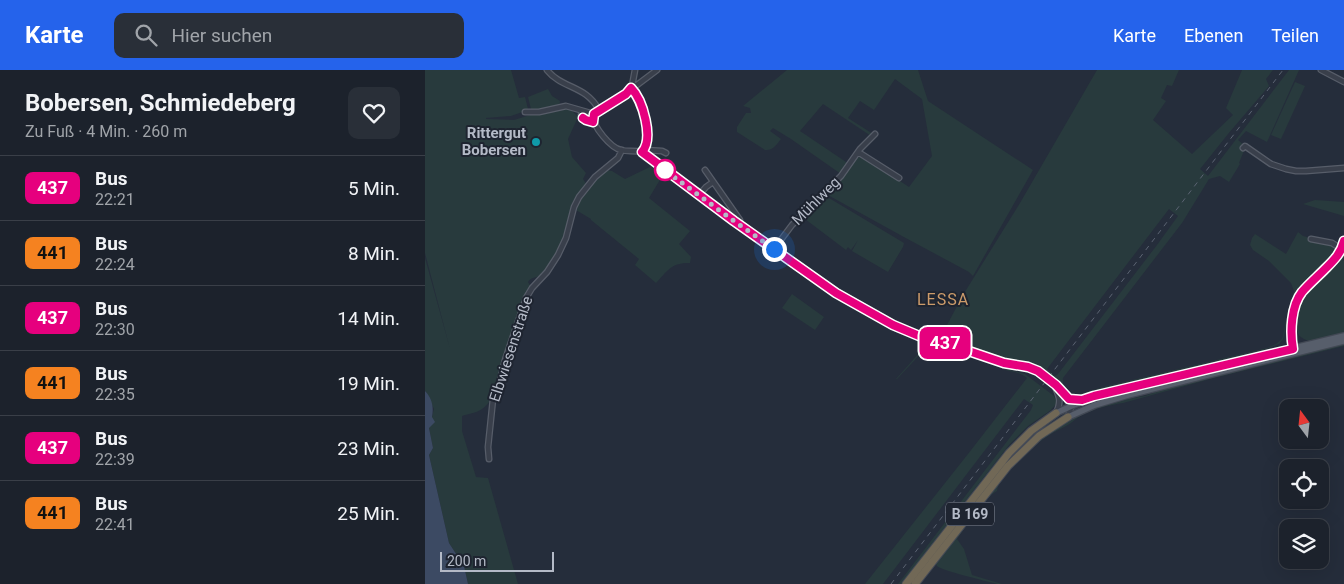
<!DOCTYPE html>
<html lang="de">
<meta charset="utf-8">
<style>
body{margin:0;font-family:Roboto,sans-serif;background:#292f38;color:#f1f3f6;height:100vh;display:flex;flex-direction:column;font-size:19px;white-space:nowrap}
*{box-sizing:border-box;margin:0}
p{font-size:16px;color:#a0a4a9}
.icon{flex:none;width:28px;height:28px;fill:none;stroke:currentColor;stroke-width:2;stroke-linecap:round;stroke-linejoin:round}
.map{position:relative;flex:1;overflow:hidden}
.side{display:flex;flex-direction:column;background:#1c222c;width:425px}
.side>*{flex:none}
.badge{padding:0 10px;border-radius:8px;font-size:18px;line-height:32px}
.needle{width:32px;rotate:345deg}
.controls{position:absolute;left:854px;top:329px;display:grid;gap:10px}
.controls a{display:grid;place-items:center;width:50px;height:50px;border-radius:10px;background:#1c222c;box-shadow:0 5px 20px #0002,0 0 0 1px #3a3f48;font-size:25px}
.scale{position:absolute;left:15px;bottom:12px;width:114px;box-sizing:border-box;padding-left:5px;border:2px solid #b4bac7;border-top:0;font-size:14px;line-height:18px;white-space:nowrap;color:#b4bac7;-webkit-text-stroke:4px #1e2430;paint-order:stroke}
.you{position:absolute;width:25px;height:25px;margin:-12px;border:4px solid #fff;border-radius:50%;background:#1a73e8;box-shadow:0 0 0 8px #1a73e833}
.map>.badge{position:absolute;translate:-50% -50%;box-shadow:0 0 0 2px #fff}
.round{display:grid;place-items:center;flex:none;width:52px;height:52px;border-radius:10px;background:#292f38}
.summary{display:flex;align-items:center;justify-content:space-between;height:85px;padding:0 25px}
h1{font-size:24px;font-weight:700;line-height:38px}
ul{padding:0;list-style:none}
li{display:flex;align-items:center;gap:15px;height:65px;padding:0 25px;border-top:1px solid #3a3f48}
li div{flex:1}
li b{display:block;font-size:19px}
li em{font-style:normal}
li .badge{min-width:55px;font-weight:700;text-align:center}
header{display:flex;align-items:center;gap:30px;box-sizing:border-box;height:70px;padding:0 25px;background:#2563eb;color:#fff}
header strong{font-size:24px}
nav{display:flex;gap:28px;margin-inline-start:auto;font-size:18px}
.search{width:350px;height:45px;background:#292f38;display:flex;align-items:center;gap:12px;box-sizing:border-box;padding:0 18px;border-radius:10px;color:#a0a4a9;font-size:19px}
main{display:flex;flex:1;min-height:0}
.map>svg:first-child{display:block}
.green{fill:#283a3d;fill-rule:evenodd}
.water{fill:#3c4a63}
.lines{fill:none;stroke-linecap:round;stroke-linejoin:round}
.minor-casing{stroke:#575d69;stroke-width:7}
.major-casing{stroke:#424854;stroke-width:8}
.highway-casing{stroke:#444a56;stroke-width:9}
.minor{stroke:#393f4b;stroke-width:4.5}
.major{stroke:#575e6b;stroke-width:5.5}
.highway{stroke:#716856;stroke-width:7}
.rail{stroke:#5b6372;stroke-width:1;stroke-dasharray:5 5;stroke-linecap:butt}
.line-casing{stroke:#fff;stroke-width:11}
.line{stroke:#e6007e;stroke-width:8}
.walk{stroke:#b4bac7;stroke-width:5;stroke-dasharray:0 9}
.culture-dot{fill:#0f9aa8;stroke:#1e2430;stroke-width:2}
.stop-dot{fill:#fff;stroke:#e6007e;stroke-width:2.5}
.labels{text-anchor:middle;dominant-baseline:central;stroke-width:4;stroke-linejoin:round;paint-order:stroke}
.shield{fill:#1e2430;stroke:#878d9a;stroke-width:1}
.shield-label{font-size:14px;font-weight:bold;fill:#b4bac7}
.poi-label{font-size:15px;font-weight:bold;fill:#b4bac7;stroke:#1e2430;text-anchor:end}
.street-label{font-size:15px;fill:#b4bac7;stroke:#1e2430}
.neighbourhood-label{font-size:16px;letter-spacing:1px;fill:#cc9b6a;stroke:#1e2430}
</style>
<header>
<strong>Karte</strong>
<div class="search"><svg class="icon" aria-label="search" viewBox="0 0 24 24"><circle cx="10" cy="10" r="6"/><path d="M15 15l6 6"/></svg>Hier suchen</div>
<nav><a>Karte</a><a>Ebenen</a><a>Teilen</a></nav>
</header>
<main>
<section class="side">
<div class="summary"><div><h1>Bobersen, Schmiedeberg</h1><p>Zu Fuß · 4 Min. · 260 m</p></div><a class="round"><svg class="icon" aria-label="heart" viewBox="0 0 24 24"><path d="M12 20l-8-8c-3-5 5-10 8-4 3-6 11-1 8 4z"/></svg></a></div>
<ul>
<li><span class="badge" style="background:#e6007e;color:#fff">437</span><div><b>Bus</b><p>22:21</p></div><em>5 Min.</em></li>
<li><span class="badge" style="background:#f58220;color:#111">441</span><div><b>Bus</b><p>22:24</p></div><em>8 Min.</em></li>
<li><span class="badge" style="background:#e6007e;color:#fff">437</span><div><b>Bus</b><p>22:30</p></div><em>14 Min.</em></li>
<li><span class="badge" style="background:#f58220;color:#111">441</span><div><b>Bus</b><p>22:35</p></div><em>19 Min.</em></li>
<li><span class="badge" style="background:#e6007e;color:#fff">437</span><div><b>Bus</b><p>22:39</p></div><em>23 Min.</em></li>
<li><span class="badge" style="background:#f58220;color:#111">441</span><div><b>Bus</b><p>22:41</p></div><em>25 Min.</em></li>
</ul>
</section>
<div class="map">
<svg width="919" height="514" viewBox="0 0 919 514">
<rect width="100%" height="100%" fill="#252d3b"/>
<path class="green" d="M0,0H86L94,28L100,27L103,39V40L86,46L61,48V49L89,50L105,45L140,38L145,39L153,47L143,69L147,87L161,103L158,109L162,115C145,137 143,166 129,190C127,195 121,202 117,205C112,208 107,206 103,212L106,217L100,227L71,324L64,330V332C56,343 49,342 37,346V361L51,407L63,408L93,514H43L39,496L24,473L4,385L8,378L4,358L9,339L1,322L0,321V188L25,279L0,183Z
M362,0H493L503,31L608,100L548,206L544,202L477,166L401,124L422,102L432,88L437,86L475,110V111L484,117L507,86L497,29L470,9L449,40L435,31L423,48L448,64L446,66L398,34L375,61L424,94L416,104L366,69L348,58L345,61L356,69C352,74 348,81 340,80L312,62V57L321,43H326L325,38L318,36Z
M672,0H754L747,16L742,15L736,28L741,31L728,50L767,84L808,45L801,38L817,0H848L841,9L844,16L803,64L775,99L783,106L864,0H874L842,72L821,61L813,70L819,75L820,78L814,93L815,94L804,112L795,106L784,109L757,153L638,308C637,316 642,326 652,325L678,317L842,278L851,274L857,269L858,266L863,242L869,221L866,213L844,191L828,180L825,175L827,168L830,164L861,184L873,162L878,166L904,173L913,180L876,219L870,226L865,238L858,269L854,274L839,280L698,314L648,328L644,326L641,321L639,322L635,315L634,316L620,302L612,297L585,293L514,269V268L522,255L538,225L595,133ZM744,139L753,146L732,175L633,304L630,306L622,299Z
M870,12L880,16L856,69L846,65Z
M123,19L127,26L135,31L134,36L114,41L106,39L103,27Z
M229,95L239,103L224,128L265,161L254,174L266,187L265,193C247,192 242,201 231,213L210,195L214,189L166,150V149L151,140C156,123 168,112 181,100L187,101L200,109Z
M399,125L479,173L478,177L463,202L427,181L433,170L426,180L423,177L421,180L376,146Z
M890,130L919,132V146L878,134Z
M915,185L919,186L918,190L919,191V263C910,266 893,272 885,271C860,267 872,232 883,219C893,207 905,197 915,185Z
M367,224L399,247L390,260L357,238Z
M504,272L523,276L577,295L578,298L600,304L629,326L632,333L626,340L603,356L584,375L476,514H473L606,340L608,335L599,329L458,514H440L543,384L602,308C595,302 588,302 580,300C574,298 578,298 573,295C565,291 517,275 509,275C504,275 505,276 501,278L472,309H471Z
M919,274V276L789,308L698,333C684,335 669,339 657,345C651,348 647,353 641,356C618,367 600,382 584,401C579,407 573,413 572,421C558,429 542,455 532,469L539,479L547,505L577,514H572C562,511 517,501 512,496C511,495 511,493 510,492L579,403L610,373L643,351L667,339L690,331L720,326L738,319Z"/>
<path class="water" d="M0,321C7,328 9,337 7,347L10,352L4,358L8,378L4,385L24,473L39,496L43,514H0Z"/>
<g class="lines">
<g class="minor-casing">
<path id="minor" d="M122,0C137,19 161,15 174,40
M210,0L207,16L204,21L174,40L168,46C168,57 186,78 196,80C203,82 208,80 217,82L309,151L425,231L468,255L491,265L523,274L579,293L603,297L613,301L635,319L641,327L646,338L643,347
M896,0L919,12
M207,16L212,15L232,0
M206,18C218,30 229,69 217,82
M157,41L156,45C159,50 162,51 168,52
M100,42H114L141,36L169,44
M818,78L820,76L846,94L861,99L871,101H881L919,98
M220,80L237,81L241,83
M433,82L474,108
M280,100L315,150L314,154
M274,125L281,117L288,112
M886,169L907,173L915,178L918,179
M349,179L367,155L416,106L435,79L450,64
M868,279C865,262 866,236 877,222C883,214 892,207 899,200C908,191 916,184 919,172
M629,314C634,327 637,330 631,343
M642,327L648,330H657
M64,389L63,377L68,329L72,323L80,290L101,228L107,218L122,202L133,185L141,168L149,137L154,127L170,107L193,88L197,80"/>
</g>
<g class="major-casing">
<path id="major" d="M631,343L669,326L919,266
M643,347L670,335L703,325L919,271"/>
</g>
<g class="highway-casing">
<path id="highway" d="M481,514L584,383L606,361L631,343
M490,514L583,396L614,366L643,347"/>
</g>
<use href="#minor" class="minor"/>
<use href="#major" class="major"/>
<use href="#highway" class="highway"/>
<path class="rail" d="M466,514L858,0"/>
</g>
<g class="lines">
<g class="line-casing">
<path id="line" d="M158,48L161,50L168,52L169,44L201,24L206,18C218,30 229,69 217,82L309,151L411,223L468,255L499,268L523,274L579,293L603,297L613,301L631,315L644,329L657,330L669,326L868,279C865,262 866,236 877,222C884,214 892,207 899,200C908,191 916,184 919,171"/>
</g>
<use href="#line" class="line"/>
<path class="walk" d="M240,100L234,96L309,151L349,179"/>
</g>
<circle class="culture-dot" cx="111" cy="72" r="5"/>
<circle class="stop-dot" cx="240" cy="100" r="10"/>
<g class="labels">
<rect class="shield" x="521" y="432.5" width="48" height="23" rx="4"/>
<g class="shield-label">
<text x="545" y="444">B 169</text>
</g>
<g class="poi-label">
<text x="101" y="63">Rittergut<tspan x="101" dy="17">Bobersen</tspan></text>
</g>
<g class="street-label">
<text transform="translate(391 131) rotate(-45)">Mühlweg</text>
<text transform="translate(86 279) rotate(-72)">Elbwiesenstraße</text>
</g>
<g class="neighbourhood-label">
<text x="518" y="229">LESSA</text>
</g>
</g>
</svg>
<div class="controls">
<a><svg class="needle" viewBox="-14 -14 28 28"><path d="M0-13l5 13h-10z" fill="#e53935"/><path d="M0 13l5-13h-10z" fill="#a0a4a9"/></svg></a>
<a><svg class="icon" aria-label="locate" viewBox="0 0 24 24"><circle cx="12" cy="12" r="6"/><path d="M12 2v4M12 18v4M2 12h4M18 12h4"/></svg></a>
<a><svg class="icon" aria-label="layers" viewBox="0 0 24 24"><path d="M12 4l9 5-9 5-9-5zM3 14l9 5 9-5"/></svg></a>
</div>
<div class="scale">200 m</div>
<div class="you" style="left:349px;top:179px"></div>
<b class="badge" style="left:520px;top:273px;background:#e6007e;color:#fff">437</b>
</div>
</main>
